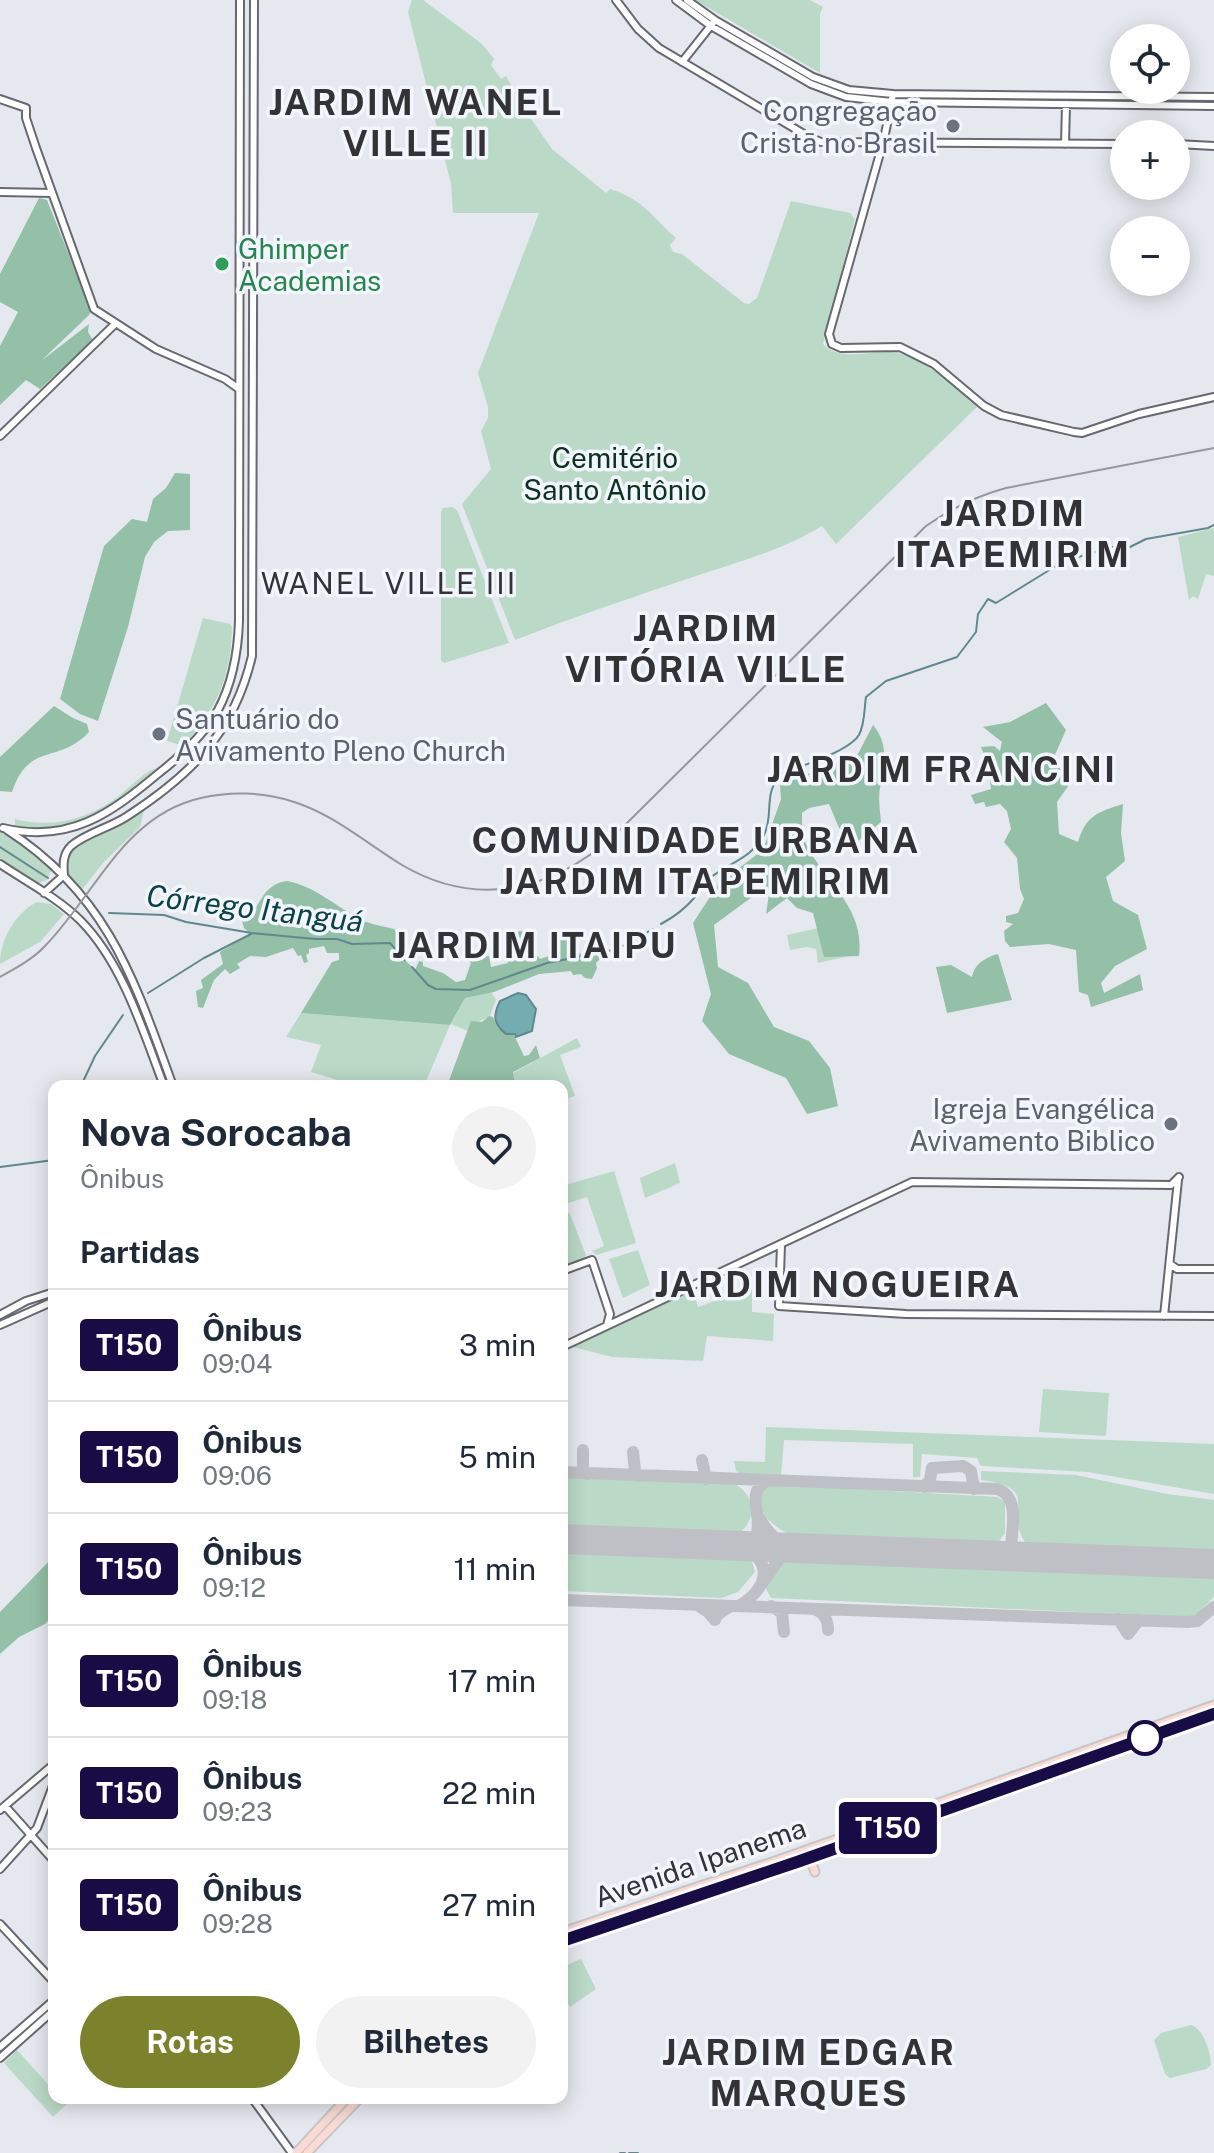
<!DOCTYPE html>
<html lang="pt">
<meta charset="utf-8">
<style>
body{margin:0;font-family:"Public Sans",sans-serif;background:#f2f2f3;color:#1f2937;height:100vh;display:flex;flex-direction:column;font-size:30px;white-space:nowrap}
*{box-sizing:border-box;margin:0}
p{font-size:26px;color:#747a83}
.icon{flex:none;width:44px;height:44px;fill:none;stroke:currentColor;stroke-width:2;stroke-linecap:round;stroke-linejoin:round}
.map{position:relative;flex:1;overflow:hidden}
.panel{position:absolute;left:48px;top:1080px;width:520px;height:1024px;display:flex;flex-direction:column;background:#fff;border-radius:16px;box-shadow:0 4px 20px #0003}
.panel>*{flex:none}
.badge{padding:0 16px;border-radius:6px;font-size:28px;line-height:52px}
.tools{position:absolute;left:1110px;top:24px;display:grid;gap:16px}
.tools a{display:grid;place-items:center;width:80px;height:80px;border-radius:50%;background:#fff;box-shadow:0 4px 20px #0003;font-size:40px}
.map>.badge{position:absolute;translate:-50% -50%;box-shadow:0 0 0 4px #fff}
h2{padding:0 32px;font-size:30px;line-height:72px}
.round{display:grid;place-items:center;flex:none;width:84px;height:84px;border-radius:42px;background:#f2f2f3}
.summary{display:flex;align-items:center;justify-content:space-between;height:136px;padding:0 32px}
h1{font-size:38px;font-weight:700;line-height:60px}
.primary-button{display:flex;gap:16px;margin-top:auto;padding:16px 32px}
.primary-button a{flex:1;height:92px;border-radius:48px;background:#7c812c;color:#fff;font-size:32px;font-weight:700;line-height:92px;text-align:center}
.primary-button a+a{background:#f2f2f3;color:#1f2937}
ul{padding:0;list-style:none}
li{display:flex;align-items:center;gap:24px;height:112px;padding:0 32px;border-top:2px solid #e0e1e3}
li div{flex:1}
li b{display:block;font-size:30px}
li em{font-style:normal}
li .badge{min-width:88px;font-weight:700;text-align:center}
.map>svg:first-child{display:block}
.green{fill:#bbd9c7}
.forest{fill:#93c0a6}
.water{fill:#73adb2;stroke:#60888d;stroke-width:2}
.lines{fill:none;stroke-linecap:round;stroke-linejoin:round}
.stream{stroke:#60888d;stroke-width:2}
.taxiway{stroke:#bec0c6;stroke-width:12}
.runway{stroke:#bec0c6;stroke-width:30}
.secondary-casing{stroke:#686970;stroke-width:10}
.primary-casing{stroke:#c6c6c7;stroke-width:11}
.secondary{stroke:#fff;stroke-width:6}
.primary{stroke:#fadad3;stroke-width:7}
.rail{stroke:#95979c;stroke-width:2}
.line-casing{stroke:#fff;stroke-width:18}
.line{stroke:#170c46;stroke-width:12}
.worship-dot{fill:#6b7280;stroke:#f3f5fd;stroke-width:3}
.leisure-dot{fill:#2e9e5b;stroke:#f3f5fd;stroke-width:3}
.stop-dot{fill:#fff;stroke:#170c46;stroke-width:4}
.labels{text-anchor:middle;dominant-baseline:central;stroke-width:7;stroke-linejoin:round;paint-order:stroke}
.worship-label{font-size:28px;fill:#5b616d;stroke:#f3f5fd;text-anchor:end}
.leisure-label{font-size:28px;fill:#27864d;stroke:#f3f5fd;text-anchor:start}
.park-label{font-size:28px;fill:#0b311f;stroke:#f3f5fd}
.street-label{font-size:28px;fill:#333336;stroke:#f3f5fd}
.neighbourhood-label{font-size:30px;letter-spacing:2px;fill:#333336;stroke:#f3f5fd}
.water-label{font-size:30px;font-style:italic;fill:#0a4246;stroke:#f3f5fd}
.district-label{font-size:36px;font-weight:bold;letter-spacing:2px;fill:#333336;stroke:#f3f5fd}
</style>
<div class="map">
<svg width="1214" height="2153" viewBox="0 0 1214 2153">
<rect width="100%" height="100%" fill="#e6e8ef"/>
<path class="green" d="M412,0H423L482,44L494,59L491,65L501,79L506,76L529,116L552,149L606,193L610,189C644,200 650,215 676,238L670,245L673,252L682,254L744,303L749,304L757,298L791,201L850,213L855,219L823,344C843,365 878,346 901,354C931,363 954,387 978,406L836,544L822,526C785,549 738,562 696,576C635,596 574,617 515,640L462,504L491,469L481,431L488,418V407L478,373L539,213H453L451,184L408,12Z
M695,0H810L823,7L820,14V73Z
M452,507L457,510L509,643L444,663L441,660V512L443,508Z
M1214,528V576L1206,574L1198,599L1193,596L1189,600L1178,537Z
M203,618L230,624L232,627C231,677 217,709 183,746L167,741Z
M155,768L153,773C113,807 70,837 15,827V819C53,829 90,819 120,795C132,785 142,774 155,768Z
M145,807L140,827L103,863L81,891C70,878 60,867 71,850Z
M0,831L30,849L52,868L47,880L38,883L0,859Z
M37,902L51,904L64,914L40,942L0,964C0,940 15,913 37,902Z
M840,923L849,956L818,963L816,949L807,947L790,950L787,935Z
M491,992L496,1000L490,1016L476,1023L468,1031L451,1024L465,998Z
M301,1013L450,1025L424,1086H357L311,1072L321,1045L286,1037Z
M577,1038L581,1047L560,1055L575,1096L562,1100V1086H515L513,1073Z
M675,1163L680,1183L645,1198L640,1178Z
M614,1171L636,1243L596,1255L592,1251L604,1246L587,1197L562,1205V1186Z
M566,1211L570,1214L586,1255L583,1260L566,1266L562,1265V1212Z
M638,1250L650,1285L623,1298L609,1259Z
M752,1288V1312L774,1314L773,1341L707,1336L703,1361L612,1357L573,1347L693,1290L698,1307Z
M1043,1389L1109,1393L1106,1436L1039,1432Z
M766,1427L1214,1444V1494L1088,1472L983,1466L980,1465L977,1458L922,1454L920,1477H913V1444L784,1440L781,1475L739,1473L736,1471L734,1461L765,1462Z
M981,1471L1076,1475L1167,1494L1214,1500V1553L1027,1545C1002,1512 1044,1488 981,1480Z
M562,1476L735,1484C756,1496 757,1520 738,1534L562,1528Z
M767,1484L998,1497L1005,1502V1533L997,1544L792,1536C775,1527 754,1513 758,1491Z
M562,1547L739,1553L752,1561L755,1572L738,1592L721,1598L562,1591Z
M797,1556L1214,1572V1597L1198,1613L1190,1617L771,1598L765,1587L767,1581L783,1559Z
M581,1959L596,1989L570,2007L562,1995V1967Z
M1191,2025C1203,2028 1211,2052 1211,2065L1206,2069L1170,2078L1165,2074L1154,2040L1161,2033Z
M17,2050L54,2091V2098H61L67,2104L53,2117L4,2063Z"/>
<path class="forest" d="M39,198L47,200L91,310L89,315L41,361L89,324L88,332L93,340L40,389L26,380L0,405V346L18,312L0,302V274Z
M175,473L190,474V530L168,531L154,542L145,557L128,627L98,721L80,714L60,699L104,546L132,519L147,522L153,499L166,488Z
M1046,703L1066,730L1049,768L1057,764L1071,782L1057,802L1059,834L1078,842C1086,815 1098,812 1123,804L1121,833L1125,861L1106,877L1113,901L1138,915L1147,949L1115,966L1101,983L1104,993L1140,974L1143,990L1091,1007L1088,995L1079,992L1076,950L1049,944L1010,947L1005,941L1004,931L1013,924L1006,922V916L1018,913L1024,899L1020,889L1017,858L1004,842L1011,829L1007,811L1000,804L986,807L984,802L975,804L971,795L991,789L989,768L981,747L994,746L1000,751L1002,742L983,727L1010,722Z
M54,706L73,718L87,724L89,732C58,765 29,741 12,792L0,791V757Z
M873,725C889,744 885,765 880,788C878,798 880,811 881,822L857,842L850,833L839,828L829,804L809,808L802,813C802,823 802,836 806,844C826,884 865,907 859,956L824,957L813,913L797,908L787,898L766,914L769,894L760,891L714,925L718,967L748,983L774,1027L809,1041L830,1068L838,1106L807,1114L786,1078L729,1054L702,1021L711,994L693,923L719,883L763,850L781,799L780,785L858,754Z
M287,881C317,887 336,907 362,920C372,925 383,926 394,929L407,949L404,959L415,970L419,961L423,962V966L443,973L456,982L465,980L471,963L467,960L470,953L479,957L489,956L491,967L508,963L503,935L527,930L529,938L515,943L519,952L530,949L532,958L537,955L540,959L549,956L548,948L551,945L548,939L565,933L570,939L573,950L583,955L599,953L602,957L596,963L597,968L592,979L585,978L581,974L573,975L571,971L539,974L494,992L465,998L450,1025L301,1013L332,962L339,960V953H327L324,946L309,949V953L306,955L308,962L304,963L301,955L298,956L293,948L266,957L250,956L237,964L240,968L230,974L225,969L214,980L203,1008L198,1007L196,991L203,988L201,980L223,964L220,952L251,934L244,928L242,921C263,909 259,885 287,881Z
M998,954L1012,1000L947,1013L936,967L951,965L972,977C974,964 986,957 998,954Z
M489,1016L493,1017L498,1028L506,1034L514,1035L524,1056L529,1055L536,1045L540,1058L513,1072L515,1086H447L471,1021L482,1022Z
M54,1556V1615L45,1624L19,1637L0,1654V1612Z"/>
<path class="water" d="M518,993L526,995L536,1009L532,1031L516,1037L515,1034H506C493,1024 493,1015 500,1001Z"/>
<g class="lines">
<path class="stream" d="M1078,557L1116,546L1128,548L1146,539L1208,528L1214,525
M0,847L48,878
M109,913L164,915L186,922L252,933L315,939H337L352,944L390,943L405,960
M661,924C674,917 685,909 695,897C700,891 704,883 710,878C729,863 752,858 764,835C775,813 761,792 784,772C803,766 849,751 859,735C865,723 864,710 866,697L886,681L957,657L976,632L978,614L988,599L996,603L1064,561
M412,967L428,985L436,989L470,990L547,963L609,951L625,945L653,929
M148,993L204,958L251,934
M81,1086L95,1056L123,1015
M0,1167L54,1160
M620,2153H625
M629,2153H638"/>
<path class="taxiway" d="M583,1450V1469L587,1474
M633,1452L635,1471L639,1476
M702,1460L706,1479
M562,1472L998,1489C1020,1498 1012,1527 1011,1547L1020,1557
M924,1487L930,1480L932,1468L963,1466L971,1471L974,1489
M760,1519C769,1535 779,1544 798,1548L782,1555L763,1582
M562,1600L1187,1622L1197,1621L1214,1607
M699,1606L708,1612L715,1620L717,1615L729,1607
M739,1606C776,1584 771,1550 727,1545H745L756,1536C764,1517 744,1492 767,1481
M771,1606L782,1613L784,1632
M814,1609C824,1613 828,1619 828,1630
M1118,1619L1128,1634L1139,1620"/>
<path class="runway" d="M562,1539L1214,1564"/>
<g class="secondary-casing">
<path id="secondary" d="M616,0L638,29L659,48L809,137L821,142L1124,144
M676,0L711,26L811,84L846,97L892,102L1214,106
M687,0L715,20L813,77L849,90L893,94L1214,97
M682,62L713,23
M893,94L884,139L829,334L832,344L841,348L900,347L934,364L984,406L1001,415L1074,432L1082,433L1139,414L1214,397
M0,99L26,108V118L36,148L94,309L156,349L225,379L239,389
M1065,144L1066,104
M1176,144L1214,146
M0,192L52,193
M0,436L115,324
M3,828C70,844 111,813 159,773C182,755 204,735 218,710C233,682 238,652 239,621L240,0
M7,830C108,895 134,979 173,1086
M0,864C27,882 58,898 81,921C123,964 143,1031 164,1086
M64,875C63,864 63,854 71,846C86,833 109,828 126,817C191,775 234,733 252,656L254,0
M44,893L64,875
M781,1244L779,1306L906,1314L1214,1316
M1170,1264L1177,1269H1214
M562,1271L592,1260L610,1314L607,1325
M0,1315L26,1301L54,1292
M1164,1316L1178,1180
M0,1325L54,1301
M562,1347L912,1182L1171,1185L1179,1177
M5,1806L54,1861
M0,1810L54,1764
M0,1869L37,1828L54,1783
M0,1924L54,1982
M0,2047L54,2000
M0,2058L54,2010
M252,2098L292,2153"/>
</g>
<g class="primary-casing">
<path id="primary" d="M813,1856L811,1861L815,1872
M562,1932L778,1860L1214,1705
M562,1941L799,1861L1214,1714
M296,2153L347,2098
M307,2153L360,2098"/>
</g>
<use href="#secondary" class="secondary"/>
<use href="#primary" class="primary"/>
<path class="rail" d="M0,977C16,968 33,959 45,946C95,895 124,815 201,798C230,791 263,792 291,801C332,813 366,843 402,865C477,909 551,891 614,836L926,526C952,508 976,496 1006,488L1214,448"/>
</g>
<g class="lines">
<g class="line-casing">
<path id="line" d="M562,1941L797,1862L1214,1714"/>
</g>
<use href="#line" class="line"/>
</g>
<g class="worship-dot">
<circle cx="953" cy="126" r="8"/>
<circle cx="159" cy="734" r="8"/>
<circle cx="1171" cy="1124" r="8"/>
</g>
<circle class="leisure-dot" cx="222" cy="264" r="8"/>
<circle class="stop-dot" cx="1145" cy="1738" r="16"/>
<g class="labels">
<g class="worship-label">
<text x="937" y="110">Congregação<tspan x="937" dy="32">Cristã no Brasil</tspan></text>
<text x="175" y="718" text-anchor="start">Santuário do<tspan x="175" dy="32">Avivamento Pleno Church</tspan></text>
<text x="1155" y="1108">Igreja Evangélica<tspan x="1155" dy="32">Avivamento Biblico</tspan></text>
</g>
<g class="leisure-label">
<text x="238" y="248">Ghimper<tspan x="238" dy="32">Academias</tspan></text>
</g>
<g class="park-label">
<text x="615" y="457">Cemitério<tspan x="615" dy="32">Santo Antônio</tspan></text>
</g>
<g class="street-label">
<text transform="translate(700 1862) rotate(-19)">Avenida Ipanema</text>
</g>
<g class="neighbourhood-label">
<text x="389" y="583">WANEL VILLE III</text>
</g>
<g class="water-label">
<text transform="translate(255 908) rotate(7)">Córrego Itanguá</text>
</g>
<g class="district-label">
<text x="416" y="102">JARDIM WANEL<tspan x="416" dy="41">VILLE II</tspan></text>
<text x="1013" y="513">JARDIM<tspan x="1013" dy="41">ITAPEMIRIM</tspan></text>
<text x="706" y="628">JARDIM<tspan x="706" dy="41">VITÓRIA VILLE</tspan></text>
<text x="942" y="769">JARDIM FRANCINI</text>
<text x="696" y="840">COMUNIDADE URBANA<tspan x="696" dy="41">JARDIM ITAPEMIRIM</tspan></text>
<text x="535" y="945">JARDIM ITAIPU</text>
<text x="838" y="1284">JARDIM NOGUEIRA</text>
<text x="809" y="2052">JARDIM EDGAR<tspan x="809" dy="41">MARQUES</tspan></text>
</g>
</g>
</svg>
<div class="tools">
<a><svg class="icon" aria-label="locate" viewBox="0 0 24 24"><circle cx="12" cy="12" r="6"/><path d="M12 2v4M12 18v4M2 12h4M18 12h4"/></svg></a>
<a>+</a>
<a>−</a>
</div>
<b class="badge" style="left:888px;top:1828px;background:#170c46;color:#fff">T150</b>
<section class="panel">
<div class="summary"><div><h1>Nova Sorocaba</h1><p>Ônibus</p></div><a class="round"><svg class="icon" aria-label="heart" viewBox="0 0 24 24"><path d="M12 20l-8-8c-3-5 5-10 8-4 3-6 11-1 8 4z"/></svg></a></div>
<h2>Partidas</h2>
<ul>
<li><span class="badge" style="background:#170c46;color:#fff">T150</span><div><b>Ônibus</b><p>09:04</p></div><em>3 min</em></li>
<li><span class="badge" style="background:#170c46;color:#fff">T150</span><div><b>Ônibus</b><p>09:06</p></div><em>5 min</em></li>
<li><span class="badge" style="background:#170c46;color:#fff">T150</span><div><b>Ônibus</b><p>09:12</p></div><em>11 min</em></li>
<li><span class="badge" style="background:#170c46;color:#fff">T150</span><div><b>Ônibus</b><p>09:18</p></div><em>17 min</em></li>
<li><span class="badge" style="background:#170c46;color:#fff">T150</span><div><b>Ônibus</b><p>09:23</p></div><em>22 min</em></li>
<li><span class="badge" style="background:#170c46;color:#fff">T150</span><div><b>Ônibus</b><p>09:28</p></div><em>27 min</em></li>
</ul>
<div class="primary-button"><a>Rotas</a><a>Bilhetes</a></div>
</section>
</div>
